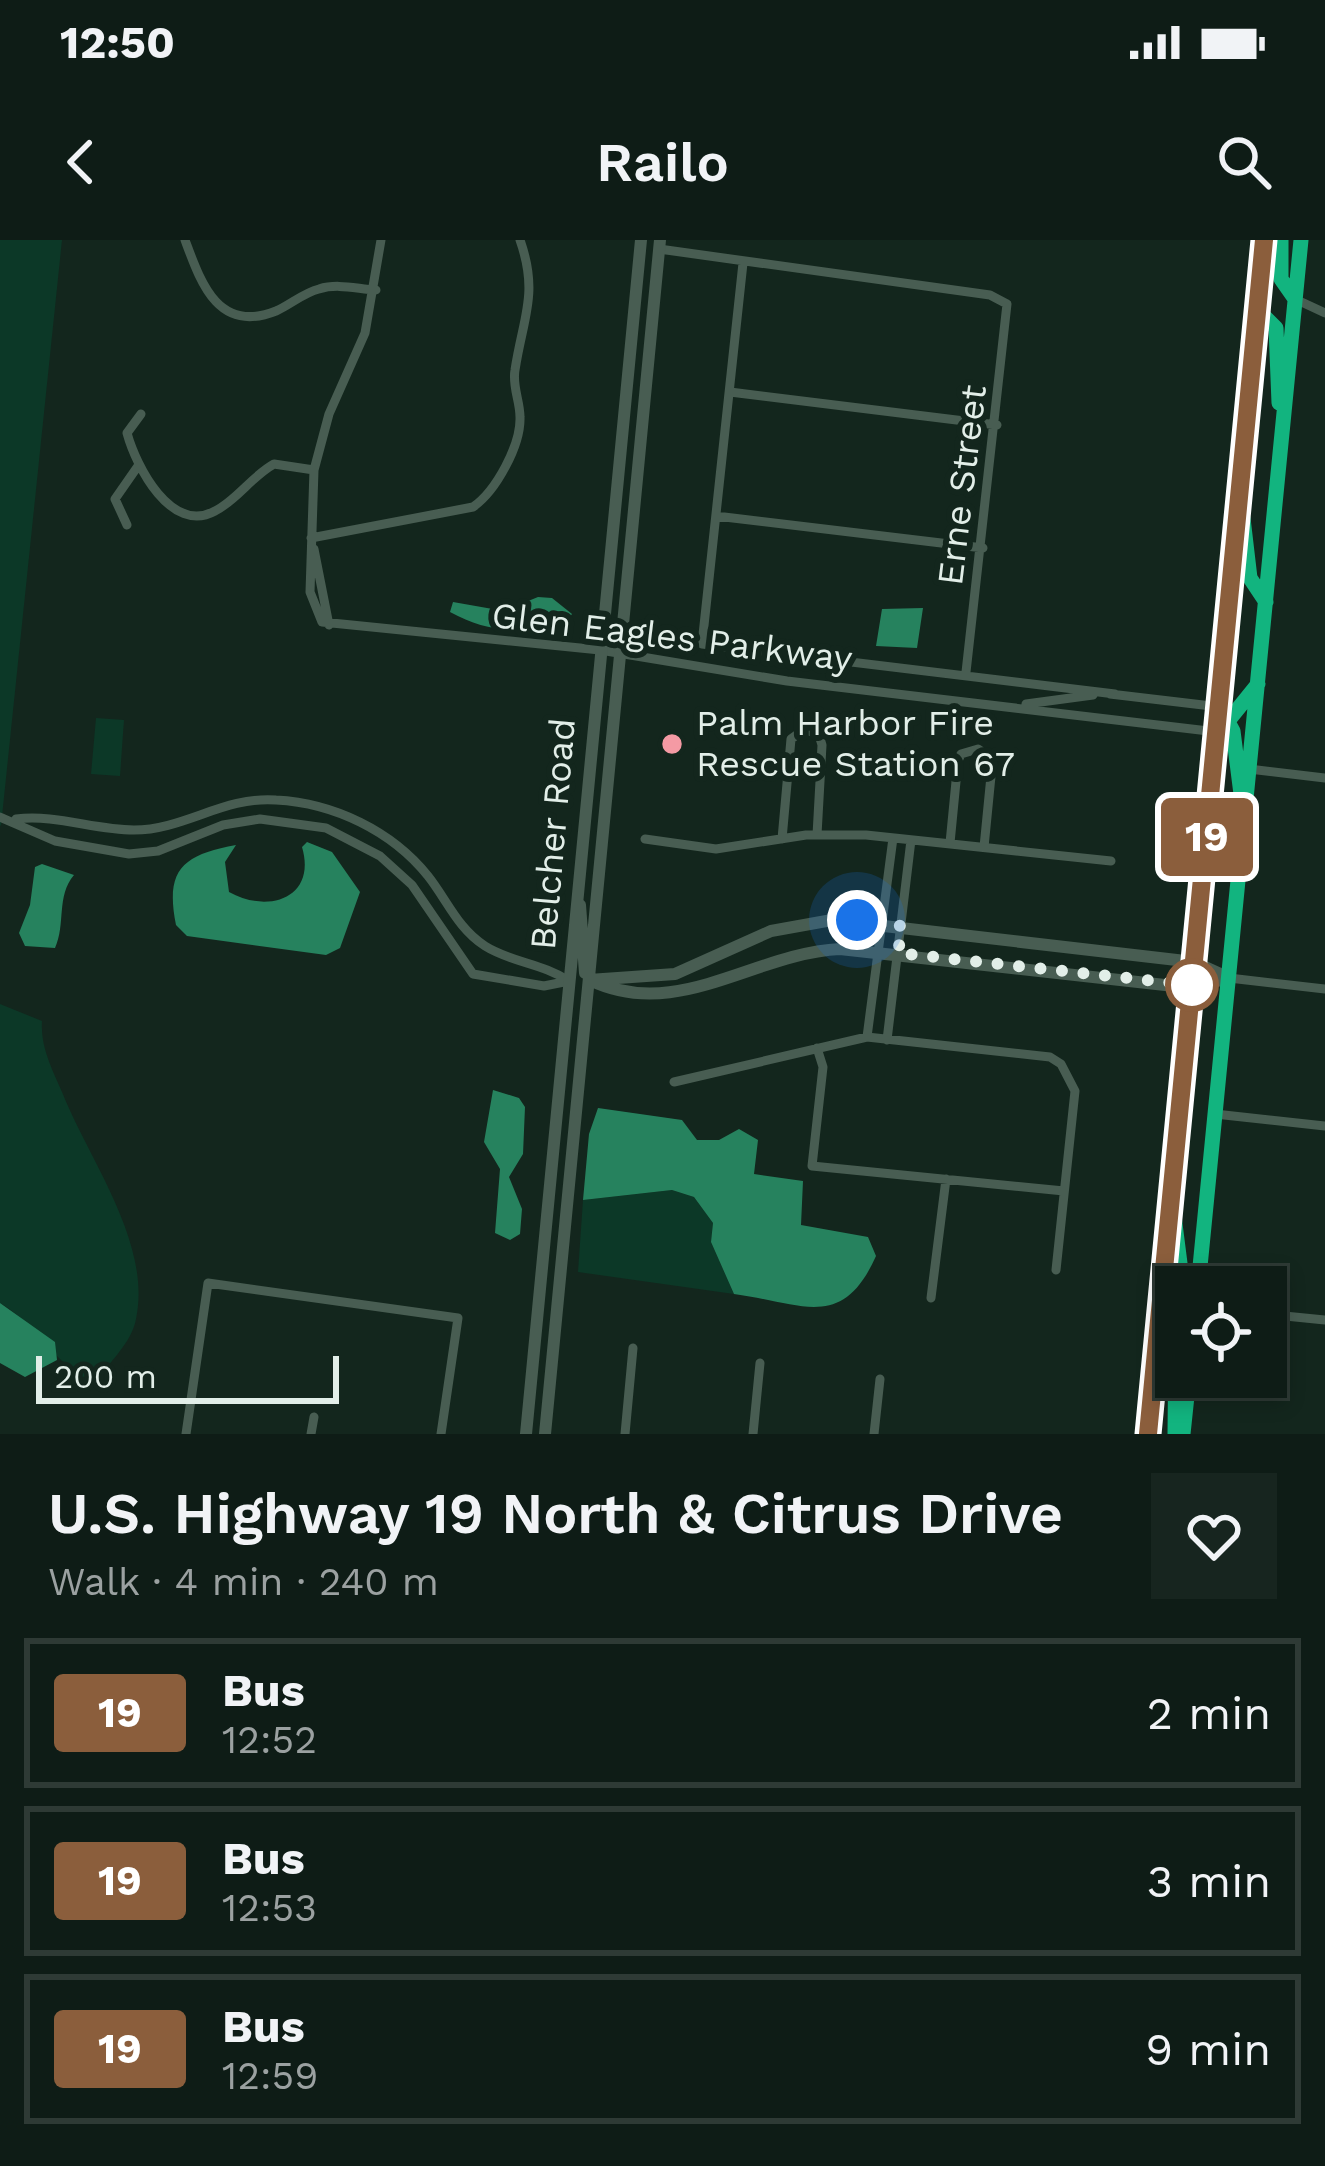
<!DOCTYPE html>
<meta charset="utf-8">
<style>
body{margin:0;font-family:"Work Sans",sans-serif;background:#17251f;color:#f1f3f6;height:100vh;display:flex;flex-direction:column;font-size:45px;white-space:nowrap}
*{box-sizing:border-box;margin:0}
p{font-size:39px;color:#9ba1a1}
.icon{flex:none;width:66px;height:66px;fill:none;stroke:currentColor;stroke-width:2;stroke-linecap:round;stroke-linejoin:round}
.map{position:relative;height:1194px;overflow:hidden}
.drawer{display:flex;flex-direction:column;background:#0e1c16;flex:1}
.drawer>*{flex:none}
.badge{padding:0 24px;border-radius:9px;font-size:42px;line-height:78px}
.tools{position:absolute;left:1155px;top:1026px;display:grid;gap:24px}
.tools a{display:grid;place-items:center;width:132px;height:132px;border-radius:0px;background:#0e1c16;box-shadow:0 6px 18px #0003,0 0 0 3px #2e3a35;font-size:60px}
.scale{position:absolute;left:36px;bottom:30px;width:303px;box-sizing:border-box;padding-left:12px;border:6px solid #e2eee8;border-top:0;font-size:33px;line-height:42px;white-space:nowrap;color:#e2eee8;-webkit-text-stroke:9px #13261d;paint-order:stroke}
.you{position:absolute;width:60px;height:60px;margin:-30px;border:9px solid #fff;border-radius:50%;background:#1a73e8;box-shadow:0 0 0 18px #1a73e833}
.map>.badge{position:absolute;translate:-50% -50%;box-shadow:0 0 0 6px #fff}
.round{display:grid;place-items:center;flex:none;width:126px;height:126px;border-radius:0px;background:#17251f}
.summary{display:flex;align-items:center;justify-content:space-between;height:204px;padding:0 48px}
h1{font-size:57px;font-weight:600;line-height:90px}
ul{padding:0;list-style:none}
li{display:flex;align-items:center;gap:36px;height:150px;margin:0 24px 18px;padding:0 24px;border:6px solid #2e3a35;border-radius:0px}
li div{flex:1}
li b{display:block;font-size:45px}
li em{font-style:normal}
li .badge{min-width:132px;font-weight:700;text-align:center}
.status{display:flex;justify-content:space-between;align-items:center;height:84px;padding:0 60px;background:#0e1c16;direction:ltr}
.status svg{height:33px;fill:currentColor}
header{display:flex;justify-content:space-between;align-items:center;height:156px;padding:0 48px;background:#0e1c16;font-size:54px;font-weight:600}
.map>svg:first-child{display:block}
.green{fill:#0c3827}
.water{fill:#26825e}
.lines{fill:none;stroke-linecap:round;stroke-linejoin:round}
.street{stroke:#485d52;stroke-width:9}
.secondary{stroke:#485d52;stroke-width:12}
.highway{stroke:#12b47f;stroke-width:15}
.line-casing{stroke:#fff;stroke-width:27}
.line{stroke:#8b5e3c;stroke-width:18}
.walk{stroke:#e2eee8;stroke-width:12;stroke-dasharray:0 21.6}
.poi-dot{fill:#f49aa4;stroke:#13261d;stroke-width:4.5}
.stop-dot{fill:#fff;stroke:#8b5e3c;stroke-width:6}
.labels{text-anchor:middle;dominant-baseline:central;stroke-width:12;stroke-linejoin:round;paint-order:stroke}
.street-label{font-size:36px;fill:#e2eee8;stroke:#13261d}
.poi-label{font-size:36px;fill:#e2eee8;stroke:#13261d;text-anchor:start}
</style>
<div class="status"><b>12:50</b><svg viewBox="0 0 49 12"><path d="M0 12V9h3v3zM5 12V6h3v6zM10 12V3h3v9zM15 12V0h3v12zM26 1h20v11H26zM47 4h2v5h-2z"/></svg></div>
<header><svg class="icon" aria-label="back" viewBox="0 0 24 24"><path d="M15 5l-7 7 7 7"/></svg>Railo<svg class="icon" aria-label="search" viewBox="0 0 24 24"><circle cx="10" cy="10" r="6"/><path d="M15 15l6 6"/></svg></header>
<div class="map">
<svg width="1325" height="1194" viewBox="0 0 1325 1194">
<rect width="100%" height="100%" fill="#13261d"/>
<path class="green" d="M0,0H62L1,586L0,585Z
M96,478L124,480L120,536L91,534Z
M0,764L42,781C40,806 52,829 62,852C89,920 152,1003 136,1079C132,1100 115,1117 101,1134L81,1137C49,1114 34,1083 0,1063Z
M672,950L694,957L713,983L711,1002L734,1054L578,1032L583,960Z"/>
<path class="water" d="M538,357L552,358L572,374L566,382C522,393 490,394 450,372L453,362L504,371Z
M923,368L917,408L876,406L882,369Z
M307,602L332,612L360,652L340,708L326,715L187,696L176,685C165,630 182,615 236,605L225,622L229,652C268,674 317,658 302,607Z
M42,624L74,635C56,656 66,684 55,708L25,706L19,693L30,665L35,627Z
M493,850L519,858L525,867L523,914L509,937L522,969L520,994L510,1000L495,993L500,929L484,902Z
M598,868L682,880L697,900H719L739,889L758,900L754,934L803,941L801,985L868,997L876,1016C842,1092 802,1063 734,1054L711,1002L713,983L694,957L672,950L583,960L589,894Z
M0,1063L55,1102L57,1120L25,1137L0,1123Z"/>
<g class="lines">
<path class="street" d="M185,0C201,43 218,94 276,71C290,65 303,53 319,49C338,43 357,49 376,50
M381,0L365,93L329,174L314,230L310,352L322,382L600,410L787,441L1217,492
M659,9L990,55L1007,64L966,432
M743,23L702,404L1115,454
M1295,59L1325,73
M730,152L997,185
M141,174L127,193C136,226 171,295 215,271C237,260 252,236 274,224L314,230
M716,276L983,308
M127,285L115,259L138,226
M311,298L473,267C496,251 521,205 520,177C520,161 512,146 515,130C523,77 539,54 520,0
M314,309L329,385
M1110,454L1220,467
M1026,464L1093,455
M1249,529L1325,538
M0,577L55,601L129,614L158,611L223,585L260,579L326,588L380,616L412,645L473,734L544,746L569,741
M16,579C56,574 94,590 134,590C184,590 224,556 276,560C334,563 392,591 428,636C447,660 458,689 485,706C512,723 542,723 569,741
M645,599L716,609L806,595H866L1111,621
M782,599L791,499L805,489L819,495L822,505L817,595
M950,603L958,521L961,514L978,509L991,518L992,526L984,607
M1229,738L1325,749
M867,797L893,598
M887,800L911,600
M817,808L823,827L812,926L1064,951
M674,842L867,797L1050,817L1061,824L1075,851L1056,1030
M1215,874L1325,886
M931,1058L946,939
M1266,1074L1325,1080
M186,1194L208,1043L458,1078L441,1194
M311,1194L314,1177
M625,1194L633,1108
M753,1194L760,1123
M874,1194L880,1139"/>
<path class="secondary" d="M580,665L585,733
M589,740L675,734L771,691L832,680L1194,722L1229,738
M590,740C677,782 754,713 840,709L1192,748L1228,738
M526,1194L641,0
M545,1194L660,0"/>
<path class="highway" d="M1281,0V39L1295,59
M1258,70L1276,88L1279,163
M1243,278L1250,338L1266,362
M1220,467L1233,491L1241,554
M1224,486L1258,444
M1174,976L1183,1047
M1198,1047L1301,0
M1160,1076L1176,1090L1175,1194
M1149,1194L1264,0
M1183,1194L1189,1137"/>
</g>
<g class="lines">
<g class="line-casing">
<path id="line" d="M1148,1194L1264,0"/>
</g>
<use href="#line" class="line"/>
<path class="walk" d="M857,680L902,686L898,713L1192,745"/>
</g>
<circle class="poi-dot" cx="672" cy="504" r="12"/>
<circle class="stop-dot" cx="1192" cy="745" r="24"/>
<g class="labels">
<g class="street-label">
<text transform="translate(962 245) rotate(-83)">Erne Street</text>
<text transform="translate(672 397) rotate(7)">Glen Eagles Parkway</text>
<text transform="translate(553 594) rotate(-85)">Belcher Road</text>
</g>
<g class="poi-label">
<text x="696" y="483">Palm Harbor Fire<tspan x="696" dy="41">Rescue Station 67</tspan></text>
</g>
</g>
</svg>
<div class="tools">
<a><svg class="icon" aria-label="locate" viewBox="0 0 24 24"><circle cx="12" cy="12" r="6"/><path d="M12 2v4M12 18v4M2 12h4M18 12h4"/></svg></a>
</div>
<div class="scale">200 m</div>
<div class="you" style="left:857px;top:680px"></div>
<b class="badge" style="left:1207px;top:597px;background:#8b5e3c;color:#fff">19</b>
</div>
<section class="drawer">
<div class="summary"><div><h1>U.S. Highway 19 North &amp; Citrus Drive</h1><p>Walk · 4 min · 240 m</p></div><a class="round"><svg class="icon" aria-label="heart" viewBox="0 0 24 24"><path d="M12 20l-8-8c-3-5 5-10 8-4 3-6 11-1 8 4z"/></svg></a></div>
<ul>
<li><span class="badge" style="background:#8b5e3c;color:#fff">19</span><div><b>Bus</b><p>12:52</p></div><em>2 min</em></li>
<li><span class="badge" style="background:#8b5e3c;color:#fff">19</span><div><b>Bus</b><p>12:53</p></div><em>3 min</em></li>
<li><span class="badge" style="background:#8b5e3c;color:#fff">19</span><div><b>Bus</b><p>12:59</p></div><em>9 min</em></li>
</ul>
</section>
